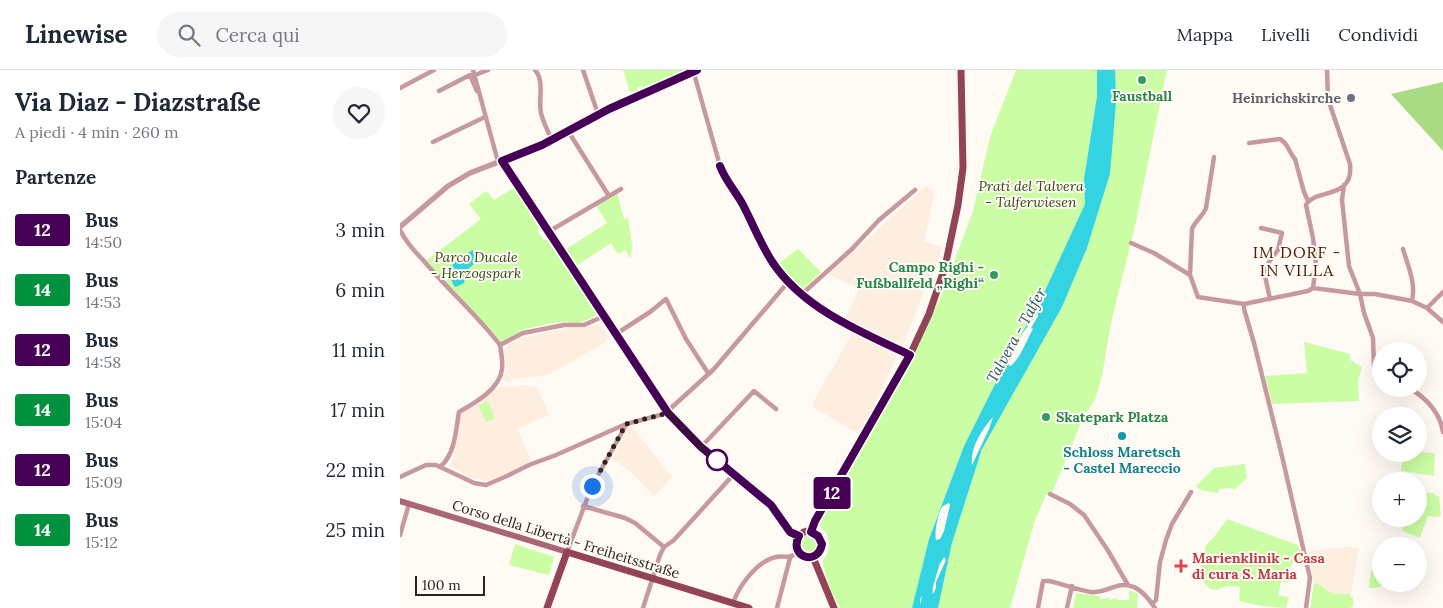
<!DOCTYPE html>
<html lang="it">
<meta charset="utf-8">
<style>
body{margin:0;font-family:Lora,serif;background:#f6f6f7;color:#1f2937;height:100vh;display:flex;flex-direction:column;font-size:19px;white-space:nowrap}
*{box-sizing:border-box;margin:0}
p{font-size:16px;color:#747a83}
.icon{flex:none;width:28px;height:28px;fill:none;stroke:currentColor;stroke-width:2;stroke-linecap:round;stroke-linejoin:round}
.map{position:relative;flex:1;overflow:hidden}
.side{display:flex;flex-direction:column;background:#fff;width:400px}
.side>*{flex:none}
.badge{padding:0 10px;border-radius:4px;font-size:18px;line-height:32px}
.tools{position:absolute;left:972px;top:272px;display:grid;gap:10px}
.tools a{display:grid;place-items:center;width:55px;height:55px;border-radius:50%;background:#fff;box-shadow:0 5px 20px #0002;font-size:25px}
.scale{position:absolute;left:15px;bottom:12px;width:70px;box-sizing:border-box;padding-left:5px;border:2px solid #2d2419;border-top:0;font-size:14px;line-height:18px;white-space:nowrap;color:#2d2419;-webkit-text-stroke:4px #fffaf4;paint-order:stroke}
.you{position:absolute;width:25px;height:25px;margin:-12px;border:4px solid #fff;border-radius:50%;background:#1a73e8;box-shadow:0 0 0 8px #1a73e833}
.map>.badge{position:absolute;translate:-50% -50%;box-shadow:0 0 0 2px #fff}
h2{padding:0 15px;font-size:19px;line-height:45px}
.round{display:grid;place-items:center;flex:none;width:52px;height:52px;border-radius:26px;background:#f6f6f7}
.summary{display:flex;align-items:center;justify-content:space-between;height:85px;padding:0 15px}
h1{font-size:24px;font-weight:700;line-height:38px}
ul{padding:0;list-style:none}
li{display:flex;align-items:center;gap:15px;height:60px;padding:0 15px}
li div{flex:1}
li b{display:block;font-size:19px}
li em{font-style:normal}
li .badge{min-width:55px;font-weight:700;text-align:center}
header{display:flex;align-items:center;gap:30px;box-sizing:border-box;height:70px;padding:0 25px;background:#fff;border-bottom:1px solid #e0e1e3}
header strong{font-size:24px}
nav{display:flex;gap:28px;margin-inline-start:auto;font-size:18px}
.search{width:350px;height:45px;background:#f6f6f7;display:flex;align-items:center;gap:12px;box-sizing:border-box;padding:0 18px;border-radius:28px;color:#747a83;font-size:19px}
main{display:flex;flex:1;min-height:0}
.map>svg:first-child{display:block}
.education{fill:#fdeee0}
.green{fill:#cbfda4}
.forest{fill:#aada83}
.water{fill:#34d3e1;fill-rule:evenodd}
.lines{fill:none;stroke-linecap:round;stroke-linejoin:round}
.river{stroke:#34d3e1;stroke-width:9}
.minor{stroke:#c698a0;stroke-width:4.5}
.tertiary{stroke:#c698a0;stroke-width:5.5}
.secondary{stroke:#a96774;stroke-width:6}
.primary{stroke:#924456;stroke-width:7}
.line-casing{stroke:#fff;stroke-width:11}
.line{stroke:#460056;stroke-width:8}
.walk{stroke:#2d2419;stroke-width:5;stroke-dasharray:0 9}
.leisure-dot{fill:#2e9e5b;stroke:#fffaf4;stroke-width:2}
.worship-dot{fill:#6b7280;stroke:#fffaf4;stroke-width:2}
.culture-dot{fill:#0f9aa8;stroke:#fffaf4;stroke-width:2}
.stop-dot{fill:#fff;stroke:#460056;stroke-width:2.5}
.health-dot{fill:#e0444e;stroke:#fffaf4;stroke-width:2}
.labels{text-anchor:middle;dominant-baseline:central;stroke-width:4;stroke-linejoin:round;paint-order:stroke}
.leisure-label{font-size:14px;font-weight:bold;fill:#27864d;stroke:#fffaf4}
.worship-label{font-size:14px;font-weight:bold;fill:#5b616d;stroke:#fffaf4;text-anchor:end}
.park-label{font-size:14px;font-style:italic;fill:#2f4c0f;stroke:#fffaf4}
.culture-label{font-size:14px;font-weight:bold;fill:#0d838f;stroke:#fffaf4}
.street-label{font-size:14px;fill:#2d2419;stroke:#fffaf4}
.health-label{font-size:14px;font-weight:bold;fill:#be3a42;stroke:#fffaf4;text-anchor:start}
.water-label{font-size:15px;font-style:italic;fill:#17565c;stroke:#fffaf4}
.quarter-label{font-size:16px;letter-spacing:1px;fill:#4b1b04;stroke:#fffaf4}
</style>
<header>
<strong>Linewise</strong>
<div class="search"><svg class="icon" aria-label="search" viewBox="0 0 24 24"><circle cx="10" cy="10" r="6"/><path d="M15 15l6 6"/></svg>Cerca qui</div>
<nav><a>Mappa</a><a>Livelli</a><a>Condividi</a></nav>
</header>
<main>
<section class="side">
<div class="summary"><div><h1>Via Diaz - Diazstraße</h1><p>A piedi · 4 min · 260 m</p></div><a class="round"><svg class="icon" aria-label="heart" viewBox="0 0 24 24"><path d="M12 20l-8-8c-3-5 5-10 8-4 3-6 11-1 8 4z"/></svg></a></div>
<h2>Partenze</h2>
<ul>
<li><span class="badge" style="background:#460056;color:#fff">12</span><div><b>Bus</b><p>14:50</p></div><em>3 min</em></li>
<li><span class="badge" style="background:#00923f;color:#fff">14</span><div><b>Bus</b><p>14:53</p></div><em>6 min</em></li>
<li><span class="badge" style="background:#460056;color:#fff">12</span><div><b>Bus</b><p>14:58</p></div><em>11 min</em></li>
<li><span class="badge" style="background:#00923f;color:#fff">14</span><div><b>Bus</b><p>15:04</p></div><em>17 min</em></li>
<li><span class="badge" style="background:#460056;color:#fff">12</span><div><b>Bus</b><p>15:09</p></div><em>22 min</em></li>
<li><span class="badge" style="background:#00923f;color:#fff">14</span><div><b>Bus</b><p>15:12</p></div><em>25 min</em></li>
</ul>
</section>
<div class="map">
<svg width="1043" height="538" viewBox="0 0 1043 538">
<rect width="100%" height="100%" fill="#fffaf4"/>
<path class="education" d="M526,116L535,121L524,172L542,177L533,205L527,213L502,278L445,249L459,219L429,204Z
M199,254L209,266L204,273L148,305L117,309L115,308L108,313L101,309L107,300L102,280L107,279L106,275L119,271L118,269L166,258H183Z
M454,260L498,285L460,365L411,336Z
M129,316L137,317L149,345L118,359L131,391L106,404L86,411L68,407L49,395L54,389L52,382L60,342L98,317Z
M231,356L272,407L254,426L232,403L213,389L222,368Z
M947,477L959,478L951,524L937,525L930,522L922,515L914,513L908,482L916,480Z"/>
<path class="green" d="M223,0H285L244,18L243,16L237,17L238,21L230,22Z
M616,0H697V26L684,109L685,134L642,227L604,296L564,376L529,469L512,538H440L431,521L422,492C432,478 432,467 419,455L450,392L540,229L573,141L590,67Z
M715,0H767L735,156L711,253L702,306L695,330L684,346L652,423L646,425L635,450L610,538H538L552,473L582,379L662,237L687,178L710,104Z
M115,117L141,157L138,159L139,164L144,170L149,169L198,243L194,247L182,252L176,254L167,252H159L125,259L101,272L92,261L86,257L39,206L27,190L81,149L69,134L86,121L94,130Z
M217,123L224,149L228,148L232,175L231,189L225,180L218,184L211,173L176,196L166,179L207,153L196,135Z
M398,179L421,202L401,221L378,194Z
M904,272L950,284V290L962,297L958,310L959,331L872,334L865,306L907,303Z
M88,331L95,348L86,352L78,335Z
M1019,382L1035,383L1034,406L1001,401L1003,384H1019Z
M845,394L847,408L834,420L832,418L819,419L818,423L800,420L796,416L814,398Z
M1019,422L1034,423V425L1039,426L1041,446L1036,447L1028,446L1020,468L1002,461L1004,449H1019Z
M827,449L898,475L904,493H892L887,513L881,512L878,525L889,527L886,538L862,536L839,531L840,517L827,516L817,520L810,519L798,506L806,475L814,467Z
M399 474a10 10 0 1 1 20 0a10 10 0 1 1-20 0Z
M115,474L154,487L149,505L109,495Z
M971,501L981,503V514H986L976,518H969Z
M914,513C925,515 924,520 931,522C938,525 944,524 951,524V527H953V536L950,538H910Z
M729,520L738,524L737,538H673L676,524L678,523L700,526L701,530L709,527L710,530L716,528L717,530H729Z"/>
<path class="forest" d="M1043,12V81L991,24Z"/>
<path class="water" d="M697,0H715L716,32L710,104L687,178L662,237L582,379L552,473L538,538H527L528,528L526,523H524L520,529V538H512L529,469L564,376L604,296L642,227L685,134L684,109L697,26ZM638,242V246L631,258L633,259C626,271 622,285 612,295L609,296V291L622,264ZM593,347L589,359L572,395C570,378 582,359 593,347ZM549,433L550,435L544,461L540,469L536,470C534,464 538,443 542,437C544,435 547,434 549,433ZM542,482L538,497L544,487L546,490L536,512V518L533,524L532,517L534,513L530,509L531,497L535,485Z
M73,180L76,183L74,189L75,193L67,200L64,213L56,217L54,216L51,209L50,198L57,189Z"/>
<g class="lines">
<path class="river" d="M524,538L529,514L541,474"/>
<path class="minor" d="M73,0L97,88L107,97L268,343L301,377L371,435L390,462L399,466
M135,0C145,11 138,30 141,43C143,52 148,62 152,70
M183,0L198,44
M293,0L322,103L337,124L372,192L380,203L402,224L429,244L510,285
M75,5L88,0
M0,18L34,0
M39,21L70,5L77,21
M168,61L209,126
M33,72L85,47
M849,73L880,69C889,74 889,83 895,89L904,122L908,131
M944,115L942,130L949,196L960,224L964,243L973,268L974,296L975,299L981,303
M861,158L882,163L878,180L869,192L865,206L870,229
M0,160C6,172 15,182 24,191C48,220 77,245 100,275
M148,162L221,119
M731,173L754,183L790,205L798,227L844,234
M1003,179C1008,196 1016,213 1012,231
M790,205L792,159C795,151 803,146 806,138L814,87
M913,218L916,194L913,168L906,135C914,118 954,131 950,94L928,29L927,0
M913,218L960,224H975L1012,231L1027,238L1043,252
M402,224L452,179L479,150L515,120
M1027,238L1043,222
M216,264L250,242L266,229L286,269L308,303
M100,275L123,263L164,255H184L204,246
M1011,319C1027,329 1040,343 1043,362
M268,343L270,339L314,299L389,211
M301,377L354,321L376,339
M41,396C55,384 56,359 59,342C75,333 100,319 102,299C103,291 101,282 100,275
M0,407L26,395H36L74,413L86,415L107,406L129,395L156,385L226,354L268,343
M650,424L670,434L684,445L707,479L728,515
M183,436L225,448L235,453L264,477
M0,465L9,434
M167,482L192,416L226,355
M333,533C339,516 357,491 376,487C387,485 386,490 399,482
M752,534L756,530L760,492L766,470L772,454L791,422
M243,538L260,485L264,477L274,470L334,404
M377,538L390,488
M638,538L643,511H649C663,514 677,520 691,522C699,523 706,520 714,517C733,510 745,523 755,538
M667,538L672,516
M906,538L910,508L882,386L854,273L844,239V234L908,221L913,218"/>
<path class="tertiary" d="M0,157L48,116L70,103L142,75L209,39L297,0"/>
<path class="secondary" d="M0,431L167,482"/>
<path class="primary" d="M396 474a13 13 0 1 1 26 0a13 13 0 1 1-26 0Z
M411,462L415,451L510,285L529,244L545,197L558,135L563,98L561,0
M413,487L434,538
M147,538L167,482L349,538"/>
</g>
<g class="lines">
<g class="line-casing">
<path id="line" d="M297,0L209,39L142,75L102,91L268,343L301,377L371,435L390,462L399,466C388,487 418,497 422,474L418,466L411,462L415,451L510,285C461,262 404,239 373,193C361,175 353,154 343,135C336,122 325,110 320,96"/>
</g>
<use href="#line" class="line"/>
<path class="walk" d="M192,416L226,354L268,343L301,377L317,390"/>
</g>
<g class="leisure-dot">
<circle cx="742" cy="10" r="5"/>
<circle cx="594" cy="205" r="5"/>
<circle cx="646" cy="347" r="5"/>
</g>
<circle class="worship-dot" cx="951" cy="28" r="5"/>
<circle class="culture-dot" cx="722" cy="366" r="5"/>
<circle class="stop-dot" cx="317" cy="390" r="10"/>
<path class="health-dot" d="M778.5 488.5h5v5h5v5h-5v5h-5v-5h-5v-5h5z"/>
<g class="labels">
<g class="leisure-label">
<text x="742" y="26">Faustball</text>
<text x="584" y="197" text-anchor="end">Campo Righi -<tspan x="584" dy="16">Fußballfeld „Righi“</tspan></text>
<text x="656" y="347" text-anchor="start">Skatepark Platza</text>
</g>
<g class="worship-label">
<text x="941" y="28">Heinrichskirche</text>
</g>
<g class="park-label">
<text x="631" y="116">Prati del Talvera<tspan x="631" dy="16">- Talferwiesen</tspan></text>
<text x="76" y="187">Parco Ducale<tspan x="76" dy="16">- Herzogspark</tspan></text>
</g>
<g class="culture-label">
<text x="722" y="382">Schloss Maretsch<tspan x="722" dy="16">- Castel Mareccio</tspan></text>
</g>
<g class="street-label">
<text transform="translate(166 469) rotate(17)">Corso della Libertà - Freiheitsstraße</text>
</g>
<g class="health-label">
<text x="792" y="488">Marienklinik - Casa<tspan x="792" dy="16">di cura S. Maria</tspan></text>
</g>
<g class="water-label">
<text transform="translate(616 265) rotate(-61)">Talvera - Talfer</text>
</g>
<g class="quarter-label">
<text x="897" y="182">IM DORF -<tspan x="897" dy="18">IN VILLA</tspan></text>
</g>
</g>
</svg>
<div class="tools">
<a><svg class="icon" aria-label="locate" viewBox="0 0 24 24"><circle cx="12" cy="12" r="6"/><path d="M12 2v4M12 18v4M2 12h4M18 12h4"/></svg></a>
<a><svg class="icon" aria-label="layers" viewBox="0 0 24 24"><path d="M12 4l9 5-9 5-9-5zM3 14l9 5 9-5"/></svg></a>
<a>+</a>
<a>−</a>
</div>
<div class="scale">100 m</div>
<div class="you" style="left:192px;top:416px"></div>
<b class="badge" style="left:432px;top:423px;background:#460056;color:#fff">12</b>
</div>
</main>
